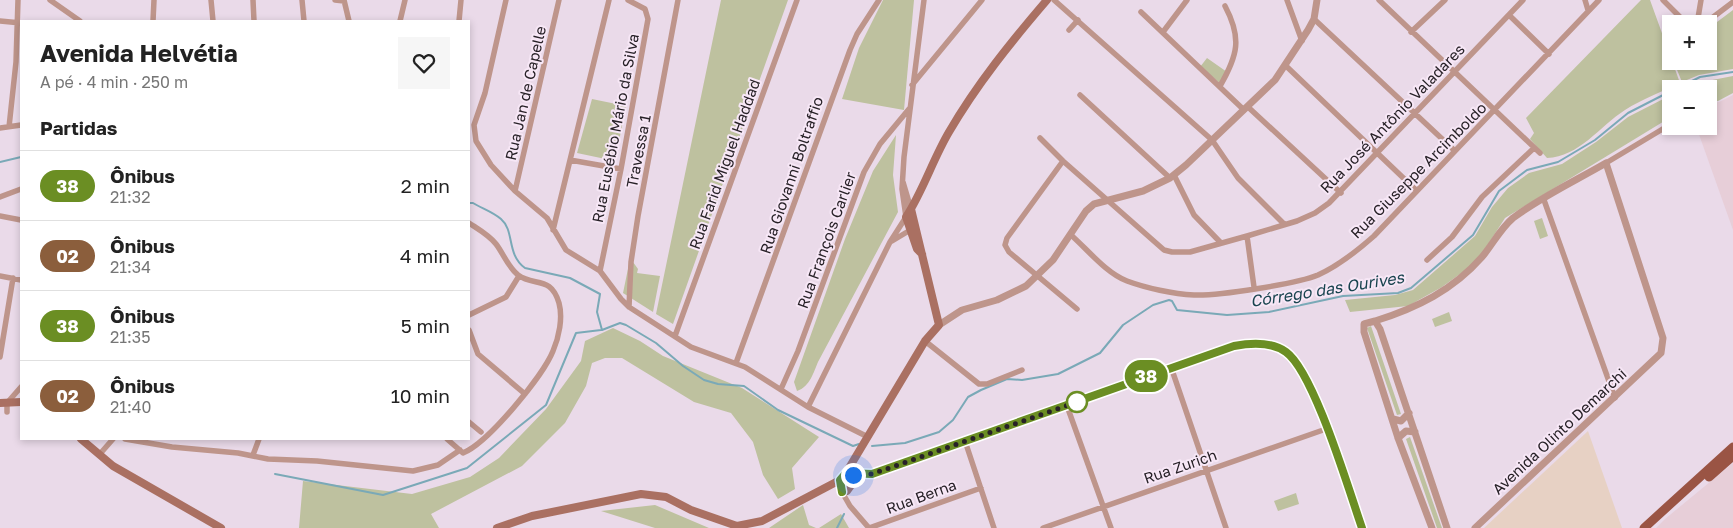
<!DOCTYPE html>
<html lang="pt">
<meta charset="utf-8">
<style>
body{margin:0;font-family:"Golos Text",sans-serif;background:#f6f6f6;color:#222;height:100vh;display:flex;flex-direction:column;font-size:19px;white-space:nowrap}
*{box-sizing:border-box;margin:0}
p{font-size:16px;color:#767676}
.icon{flex:none;width:28px;height:28px;fill:none;stroke:currentColor;stroke-width:2;stroke-linecap:round;stroke-linejoin:round}
.map{position:relative;flex:1;overflow:hidden}
.side{position:absolute;left:20px;top:20px;width:450px;height:420px;display:flex;flex-direction:column;background:#fff;border-radius:0px;box-shadow:0 2px 8px #0003}
.side>*{flex:none}
.badge{padding:0 10px;border-radius:16px;font-size:18px;line-height:32px}
.fabs{position:absolute;left:1662px;top:15px;display:grid;gap:10px}
.fabs a{display:grid;place-items:center;width:55px;height:55px;border-radius:0px;background:#fff;box-shadow:0 2px 8px #0003;font-size:25px}
.you{position:absolute;width:25px;height:25px;margin:-12px;border:4px solid #fff;border-radius:50%;background:#1a73e8;box-shadow:0 0 0 8px #1a73e833}
.map>.badge{position:absolute;translate:-50% -50%;box-shadow:0 0 0 2px #fff}
h2{padding:0 20px;font-size:19px;line-height:45px}
.round{display:grid;place-items:center;flex:none;width:52px;height:52px;border-radius:0px;background:#f6f6f6}
.head{display:flex;align-items:center;justify-content:space-between;height:85px;padding:0 20px}
h1{font-size:24px;font-weight:700;line-height:38px}
ul{padding:0;list-style:none}
li{display:flex;align-items:center;gap:15px;height:70px;padding:0 20px;border-top:1px solid #e0e0e0}
li div{flex:1}
li b{display:block;font-size:19px}
li em{font-style:normal}
li .badge{min-width:55px;font-weight:700;text-align:center}
.map>svg:first-child{display:block}
.commercial{fill:#e7d1c4}
.industrial{fill:#e7ced8}
.green{fill:#bec19f}
.lines{fill:none;stroke-linecap:round;stroke-linejoin:round}
.stream{stroke:#7aa9b7;stroke-width:2}
.minor{stroke:#be958b;stroke-width:5.5}
.tertiary{stroke:#be958b;stroke-width:7}
.secondary{stroke:#aa7062;stroke-width:8}
.primary{stroke:#9a5444;stroke-width:9}
.line-casing{stroke:#fff;stroke-width:11}
.line{stroke:#6b8e23;stroke-width:8}
.walk{stroke:#272127;stroke-width:5;stroke-dasharray:0 9}
.stop-dot{fill:#fff;stroke:#6b8e23;stroke-width:2.5}
.labels{text-anchor:middle;dominant-baseline:central;stroke-width:4;stroke-linejoin:round;paint-order:stroke}
.street-label{font-size:15px;fill:#272127;stroke:#f7e7f6}
.water-label{font-size:16px;font-style:italic;fill:#19444f;stroke:#f7e7f6}
</style>
<div class="map">
<svg width="1733" height="528" viewBox="0 0 1733 528">
<rect width="100%" height="100%" fill="#eadae9"/>
<path class="commercial" d="M1588,431L1622,528H1484Z"/>
<path class="industrial" d="M1733,95V230L1696,126H1709V103L1719,102Z
M1733,463V528H1656L1665,519Z"/>
<path class="green" d="M721,0H788L673,324L656,314Z
M883,0H914L904,110L842,99L859,48Z
M1641,0H1650L1680,83C1662,92 1642,99 1625,110C1600,126 1579,157 1547,158L1530,139L1534,133L1526,118Z
M1733,10V69L1699,75L1682,82L1675,65L1687,61H1709V28Z
M1207,58L1227,72L1221,84L1200,67Z
M1733,76V93L1718,101L1709,102V89H1686L1702,82Z
M1671,95V117L1505,218L1483,252L1467,269L1442,287L1408,306L1350,312L1345,300L1395,295L1413,290L1475,236L1492,207L1508,188L1529,173L1562,164L1596,142L1628,117Z
M592,99L626,106L615,161L577,153Z
M896,135L893,175L898,212L818,362C814,371 810,387 797,391L794,382L845,239L873,171Z
M1542,218L1548,236L1540,239L1534,221Z
M633,262L638,269L637,273L660,276L653,312L623,293L629,264Z
M1449,312L1452,321L1435,327L1432,319Z
M1371,326L1401,414L1397,415L1367,328Z
M613,328L640,341L663,356L742,388L819,437L792,468L795,489L778,499L763,475L753,442L731,413L694,402L622,358H605L592,363L586,386L565,423L522,466L431,514L439,528H299L303,481L412,494L470,477L499,458L546,409L581,361L585,341Z
M1410,437L1442,528H1437L1406,439Z
M1296,493L1299,504L1278,511L1274,501Z
M655,505L709,528H655L601,511Z
M803,505L809,525L816,528H769Z
M841,514L849,528H819Z"/>
<g class="lines">
<path class="stream" d="M1676,89L1700,77L1733,72
M0,162L21,157
M469,203H473C481,208 493,212 501,219C515,231 506,254 525,268L570,278L600,294L597,312L602,330L620,323L626,325L656,343L683,366L704,380L718,384L744,386L778,410L853,446L859,444
M872,446L905,443L939,432L953,420L968,397L981,390L1007,379L1022,380L1058,374L1100,353L1123,325L1153,305L1169,300L1172,301L1177,310L1227,315L1269,312L1343,296L1398,293L1411,288L1473,235L1499,191L1527,170L1558,162L1595,140L1628,113L1671,91
M275,474L383,495L467,468L546,405L576,333L601,330
M837,528L844,514"/>
<path class="minor" d="M50,0L80,21
M211,0L213,21
M253,0L254,21
M302,0L304,21
M335,0L344,1
M344,0L349,21
M506,0L485,93L474,125L476,141L491,165L515,191L547,218L566,250L600,271L621,299L629,307L691,347L745,367L808,407L868,437
M1054,0L1212,140L1238,178L1284,224
M1287,0L1302,41
M1379,0L1540,153
M1585,0L1588,10
M1663,0L1683,20L1694,24
M1141,12L1244,110
M1509,15L1549,54
M1314,19L1455,151
M0,21L21,23
M153,21L154,0
M400,21L405,0
M459,21L461,0
M1697,24L1701,0
M1698,24L1708,21L1733,2
M1069,30L1078,20
M1163,32L1187,0
M1411,32L1445,0
M1285,65L1417,191
M912,85L982,0
M1220,86C1238,55 1242,38 1225,6
M1080,95L1170,178
M1248,107L1341,193
M9,127L16,62L18,0
M0,128L21,125
M1040,138L1063,161L1164,250L1172,252H1190L1247,236L1297,221L1315,213L1329,203L1523,0
M570,160L621,169
M1063,161L1007,238L1005,245L1009,252L1077,309
M1606,163L1671,124
M1174,175L1194,215L1221,243
M903,182L911,209
M515,191L559,0
M0,197L21,189
M1544,200L1615,398
M0,216L21,220
M553,230L609,0
M1071,235C1087,249 1106,273 1127,281C1146,288 1173,294 1194,295C1218,296 1296,284 1318,275C1338,266 1357,251 1374,236L1599,0
M1247,236L1254,287
M892,241L912,229
M1427,260L1452,237L1482,197L1534,148
M600,271L621,169L648,19L645,9L628,0
M0,276L21,280
M629,307L631,262L638,216L678,0
M469,315L506,297L519,276
M469,330L478,354L525,394
M675,336L797,0
M925,341L979,384H987L1022,370
M0,357L13,278
M736,363L850,50L857,34L879,0
M1171,367L1226,528
M781,389L798,351L864,172L880,144L909,109
M1067,406L1111,528
M808,407L890,242L906,217L902,189L904,157L924,0
M7,412V403L21,387
M469,422L481,432
M125,439L172,447L238,453L268,459L317,461L413,471L438,465L460,450
M447,439L463,453C488,443 543,376 553,351C559,337 563,318 559,303C551,275 534,287 518,275C508,267 503,253 496,244C489,235 478,229 469,223
M965,441L994,528
M99,455L113,439
M253,455L259,439
M853,475L872,474L1234,346C1250,343 1271,341 1286,352C1314,372 1349,491 1362,528
M852,483L868,475
M842,492L850,506L869,528
M869,528L981,488
M1043,528L1326,429"/>
<path class="tertiary" d="M1375,321C1417,308 1453,290 1482,257C1493,244 1500,229 1513,218C1541,197 1575,181 1606,163L1663,338L1661,353L1475,528
M939,325L962,310L997,300L1026,286L1053,260L1086,211L1094,204L1143,191L1170,178L1186,165L1275,80L1308,30L1314,19L1317,0
M1393,419L1401,421L1409,413
M1398,438L1406,431L1415,432
M1432,528L1398,438L1364,332V324L1375,321L1380,329L1447,528"/>
<path class="secondary" d="M922,254L917,249L906,217C923,191 933,159 949,132C977,84 1011,42 1047,0
M0,403L21,402
M81,439L113,466L221,528
M846,473L925,341L939,325L911,209
M846,473L853,474L852,484L847,491L842,492L840,480Z
M497,528L532,516L641,494L666,497L691,510L737,526L762,521L840,480"/>
<path class="primary" d="M1709,477L1733,456
M1644,528L1733,447"/>
</g>
<g class="lines">
<g class="line-casing">
<path id="line" d="M842,492L840,480L846,473L872,474L1234,346C1250,343 1271,341 1286,352C1314,372 1349,491 1362,528"/>
</g>
<use href="#line" class="line"/>
<path class="walk" d="M853,475L872,474L1077,402"/>
</g>
<circle class="stop-dot" cx="1077" cy="402" r="10"/>
<g class="labels">
<g class="street-label">
<text transform="translate(525 93) rotate(-77)">Rua Jan de Capelle</text>
<text transform="translate(1392 118) rotate(-46)">Rua José Antônio Valadares</text>
<text transform="translate(615 128) rotate(-79)">Rua Eusébio Mário da Silva</text>
<text transform="translate(638 151) rotate(-79)">Travessa 1</text>
<text transform="translate(724 164) rotate(-70)">Rua Farid Miguel Haddad</text>
<text transform="translate(1418 170) rotate(-45)">Rua Giuseppe Arcimboldo</text>
<text transform="translate(791 175) rotate(-71)">Rua Giovanni Boltraffio</text>
<text transform="translate(826 240) rotate(-70)">Rua François Carlier</text>
<text transform="translate(1559 431) rotate(-43)">Avenida Olinto Demarchi</text>
<text transform="translate(1180 466) rotate(-19)">Rua Zurich</text>
<text transform="translate(921 496) rotate(-20)">Rua Berna</text>
</g>
<g class="water-label">
<text transform="translate(1327 289) rotate(-9)">Córrego das Ourives</text>
</g>
</g>
</svg>
<div class="fabs">
<a>+</a>
<a>−</a>
</div>
<div class="you" style="left:853px;top:475px"></div>
<b class="badge" style="left:1146px;top:376px;background:#6b8e23;color:#fff">38</b>
<section class="side">
<div class="head"><div><h1>Avenida Helvétia</h1><p>A pé · 4 min · 250 m</p></div><a class="round"><svg class="icon" aria-label="heart" viewBox="0 0 24 24"><path d="M12 20l-8-8c-3-5 5-10 8-4 3-6 11-1 8 4z"/></svg></a></div>
<h2>Partidas</h2>
<ul>
<li><span class="badge" style="background:#6b8e23;color:#fff">38</span><div><b>Ônibus</b><p>21:32</p></div><em>2 min</em></li>
<li><span class="badge" style="background:#8b5e3c;color:#fff">02</span><div><b>Ônibus</b><p>21:34</p></div><em>4 min</em></li>
<li><span class="badge" style="background:#6b8e23;color:#fff">38</span><div><b>Ônibus</b><p>21:35</p></div><em>5 min</em></li>
<li><span class="badge" style="background:#8b5e3c;color:#fff">02</span><div><b>Ônibus</b><p>21:40</p></div><em>10 min</em></li>
</ul>
</section>
</div>
